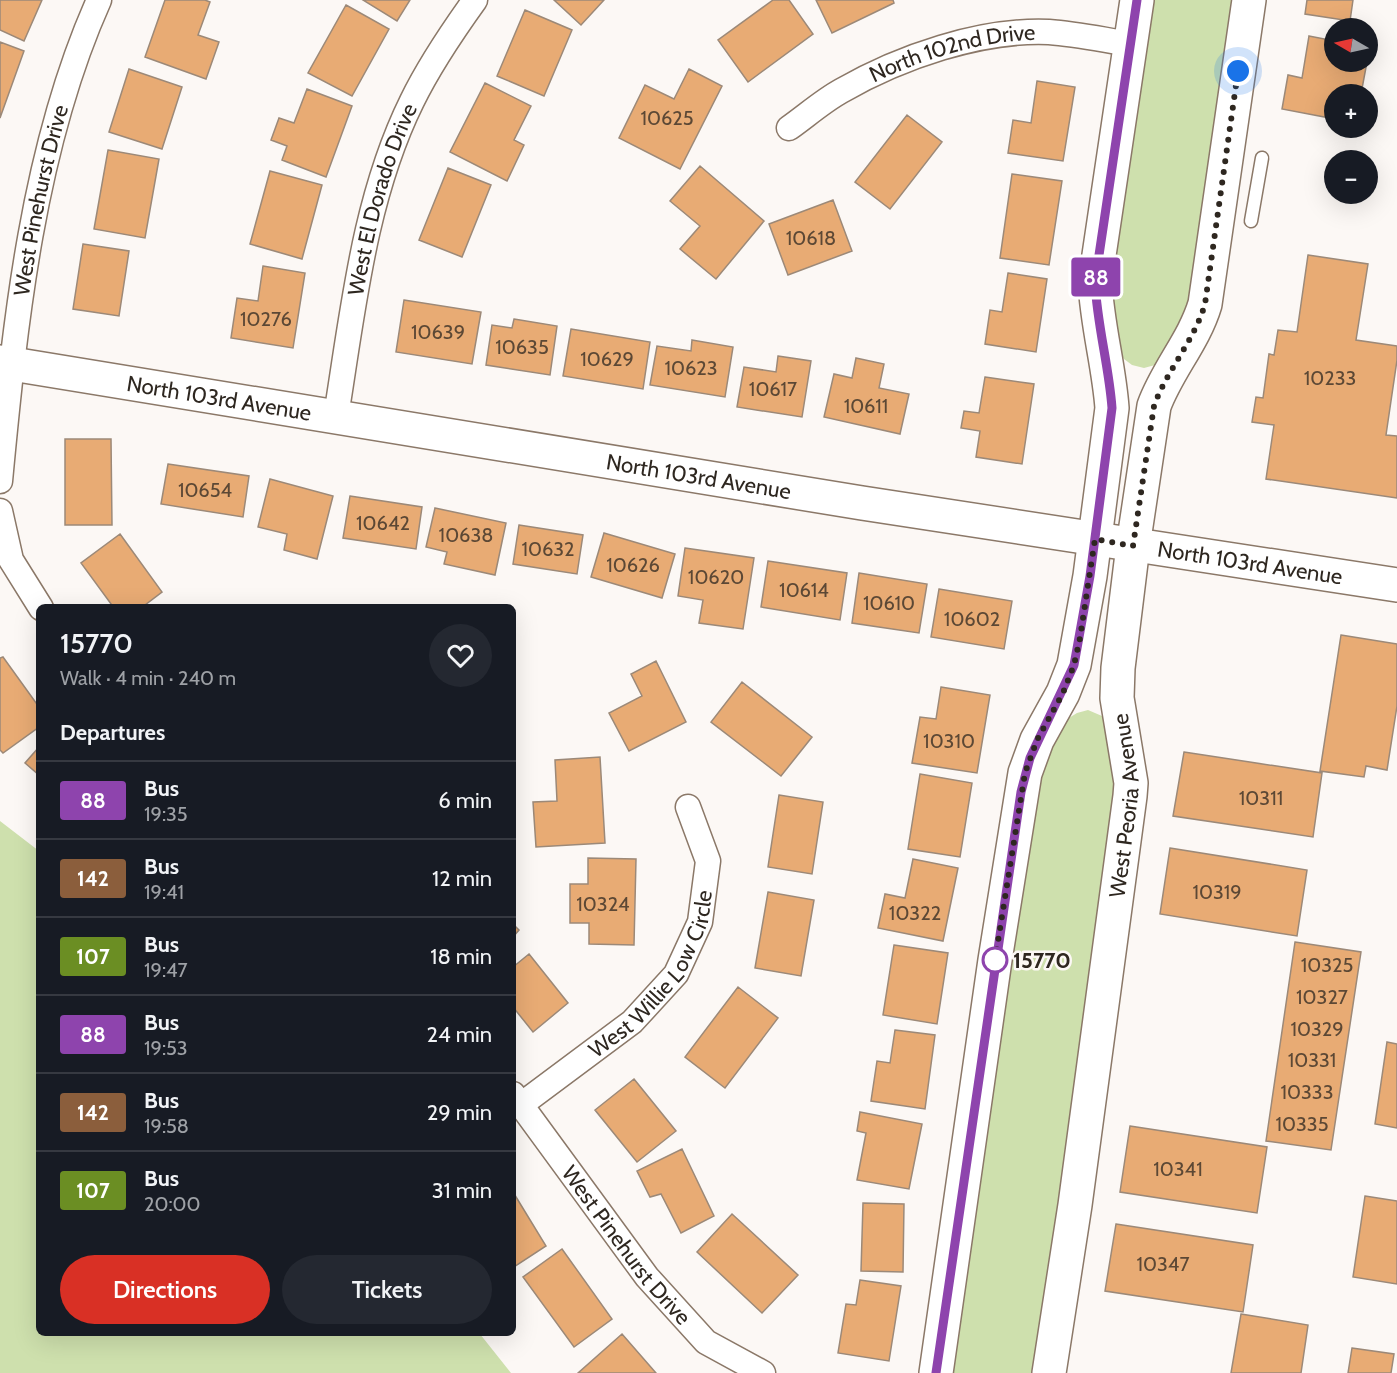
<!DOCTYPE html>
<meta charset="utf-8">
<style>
body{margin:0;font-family:Cabin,sans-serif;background:#242831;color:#f1f3f6;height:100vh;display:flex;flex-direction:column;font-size:22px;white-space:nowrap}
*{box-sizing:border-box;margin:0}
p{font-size:20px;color:#9ea1a6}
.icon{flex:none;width:33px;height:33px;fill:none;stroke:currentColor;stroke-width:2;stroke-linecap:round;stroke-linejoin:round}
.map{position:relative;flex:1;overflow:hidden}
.sheet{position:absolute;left:36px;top:604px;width:480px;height:732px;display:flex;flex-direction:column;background:#171b24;border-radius:9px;box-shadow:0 6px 24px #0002}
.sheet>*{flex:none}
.badge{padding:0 12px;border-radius:4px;font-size:21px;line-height:39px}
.needle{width:39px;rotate:279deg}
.fabs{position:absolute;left:1324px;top:18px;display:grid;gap:12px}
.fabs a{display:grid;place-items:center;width:54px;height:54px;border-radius:50%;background:#171b24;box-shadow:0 6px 24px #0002;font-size:30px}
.you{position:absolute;width:30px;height:30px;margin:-15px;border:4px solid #fff;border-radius:50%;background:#1a73e8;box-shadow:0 0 0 9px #1a73e833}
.map>.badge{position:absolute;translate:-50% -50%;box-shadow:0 0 0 3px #fff}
h2{padding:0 24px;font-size:22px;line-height:54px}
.round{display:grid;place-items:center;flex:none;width:63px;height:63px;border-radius:32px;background:#242831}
.head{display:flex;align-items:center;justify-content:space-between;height:102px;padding:0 24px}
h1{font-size:28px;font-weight:600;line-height:45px}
.button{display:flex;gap:12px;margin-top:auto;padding:12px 24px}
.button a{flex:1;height:69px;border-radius:36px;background:#d93025;color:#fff;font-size:24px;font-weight:600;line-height:69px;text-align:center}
.button a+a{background:#242831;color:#f1f3f6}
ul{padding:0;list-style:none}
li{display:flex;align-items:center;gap:18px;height:78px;padding:0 24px;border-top:2px solid #363941}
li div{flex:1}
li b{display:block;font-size:22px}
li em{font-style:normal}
li .badge{min-width:66px;font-weight:700;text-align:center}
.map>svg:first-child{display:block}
.green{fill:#cee0ad}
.building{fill:#e8ab74;stroke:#9c8978;stroke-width:1.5}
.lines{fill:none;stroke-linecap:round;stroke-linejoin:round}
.lane-casing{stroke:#8b7868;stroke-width:15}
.street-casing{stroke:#8b7868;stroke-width:27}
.secondary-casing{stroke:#8b7868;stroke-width:36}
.lane{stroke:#fff;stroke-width:12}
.street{stroke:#fff;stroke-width:24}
.secondary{stroke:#fff;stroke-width:33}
.line-casing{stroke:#fff;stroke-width:14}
.line{stroke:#8e44ad;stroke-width:9}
.walk{stroke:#2e2720;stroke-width:6;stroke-dasharray:0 10.8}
.stop-dot{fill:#fff;stroke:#8e44ad;stroke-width:3}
.labels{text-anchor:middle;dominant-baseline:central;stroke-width:5;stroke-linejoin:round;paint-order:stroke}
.number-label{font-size:20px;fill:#5c4835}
.street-label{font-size:22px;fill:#2e2720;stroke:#fcf8f5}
.stop-label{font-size:22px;font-weight:bold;fill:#2e2720;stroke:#fcf8f5;text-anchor:start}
</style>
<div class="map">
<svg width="1397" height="1373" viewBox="0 0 1397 1373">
<rect width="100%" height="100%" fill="#fcf8f5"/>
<path class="green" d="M1151,0H1235L1189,308L1162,358L1155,365L1144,368L1132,365L1124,359L1118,349L1108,298Z
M1088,710L1102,716L1109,728L1119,769L1096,944L1034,1373H948L1037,777L1064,721L1077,713Z
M0,821L39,851V1334H480L511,1373H0Z"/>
<path class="building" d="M0,0H42L24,41L0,30Z
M165,0H205L210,2L198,35L219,42L206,79L145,57Z
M363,0H410L397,21Z
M554,0H604L581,25Z
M773,0H789L813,34L748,82L718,40Z
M816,0H893L894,3L832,33Z
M1307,0H1353L1350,21L1305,14Z
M346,5L389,29L352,96L308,73Z
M525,10L572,30L544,96L497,76Z
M1309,36L1335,41V62H1367L1361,94H1335V119L1282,109L1288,75L1302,78Z
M0,42L24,51L0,118Z
M129,69L182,87L162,149L109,132Z
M689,69L722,86L680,169L619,138L645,85L674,99Z
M1037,81L1075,87L1063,161L1008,153L1013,120L1031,123Z
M485,83L531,106L514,140L524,145L507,181L450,152Z
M307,89L352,106L326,177L282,160L287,146L271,140L279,118L294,123Z
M907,115L942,142L890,209L855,182Z
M108,150L159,159L145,238L94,229Z
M700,166L764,221L716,279L680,249L700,226L670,201Z
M448,168L491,185L462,257L419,240Z
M270,171L322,185L302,259L250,244Z
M1012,174L1062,181L1049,265L1000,258Z
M833,200L852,251L788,275L769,224Z
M83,244L129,251L119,316L73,309Z
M1308,255L1368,264L1356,340L1397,346V360L1386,435L1397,436V498L1266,479L1274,425L1252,422L1256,397L1263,398L1269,354L1274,355L1278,330L1297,332Z
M263,266L305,273L293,348L231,338L237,298L258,301Z
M1008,273L1047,279L1036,352L985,344L990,310L1002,312Z
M404,300L481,312L472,364L396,352Z
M514,319L557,326L550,375L486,365L492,325L512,328Z
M571,329L650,342L643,389L563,376Z
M692,340L733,347L725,397L650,385L657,346L691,351Z
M778,356L811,361L802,417L737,407L744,367L776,372Z
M856,358L884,364L879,388L909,394L900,434L824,417L834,374L852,378Z
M985,377L1034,384L1022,464L976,457L980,431L961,428L964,411L979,413Z
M65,439H111L112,525H65Z
M168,464L249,476L243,517L161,504Z
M270,479L333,496L317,559L284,550L287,534L258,527Z
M350,496L422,507L416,549L343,538Z
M435,508L506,523L495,575L444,564L447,552L426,547Z
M519,525L583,535L577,574L513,564Z
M604,533L675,554L662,598L591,577Z
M120,534L162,592L141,608H114L81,563Z
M685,548L754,558L743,629L699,623L703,600L678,596Z
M768,561L847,573L840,620L761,607Z
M859,573L927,584L919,633L852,623Z
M939,589L1012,601L1004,649L931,637Z
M1341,635L1397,644V706L1387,770L1366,766L1364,777L1320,771Z
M3,657L39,707V727L3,753L0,750V658Z
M656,661L686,722L629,751L609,713L642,696L631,674Z
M742,682L812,737L781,776L711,722Z
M941,687L990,695L977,773L912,763L920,717L936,719Z
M39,747V775L25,763Z
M1184,752L1322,773L1313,837L1173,816Z
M600,757L605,843L536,847L533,802L557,801L555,760Z
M920,774L972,783L960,857L908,849Z
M779,795L823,802L812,874L768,867Z
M1170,848L1307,870L1297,936L1160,914Z
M588,858L636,859L634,945L589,944V923H570V884H588Z
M913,859L958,868L943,941L878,928L885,894L905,898Z
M768,892L814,900L801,976L755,968Z
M513,924L519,930L513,937Z
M1295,942L1361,952L1331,1150L1266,1141Z
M894,945L948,953L937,1024L883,1015Z
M529,954L568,1003L533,1032L513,1007V967Z
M738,987L778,1018L725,1088L685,1057Z
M895,1030L935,1035L925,1109L871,1101L877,1061L890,1063Z
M1387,1042L1397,1044V1128L1375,1124Z
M634,1079L676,1131L637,1162L595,1110Z
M860,1112L922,1124L909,1189L857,1180L866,1133L857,1131Z
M1130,1126L1267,1147L1257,1213L1120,1192Z
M682,1149L714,1216L681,1233L661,1194L650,1197L637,1171Z
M513,1192L546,1246L514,1267L513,1265Z
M1365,1196L1397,1201V1284L1353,1277Z
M863,1203L904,1204L903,1272L861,1271Z
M732,1214L798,1275L762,1313L697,1252Z
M1116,1224L1253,1245L1243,1312L1105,1291Z
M562,1249L612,1319L574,1347L523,1277Z
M860,1280L901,1286L889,1361L838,1353L846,1304L856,1305Z
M1241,1314L1308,1325L1301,1373H1231Z
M622,1334L656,1373H578Z
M1352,1348L1394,1354L1391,1373H1348Z"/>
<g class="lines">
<g class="lane-casing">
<path id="lane" d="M1251,221L1262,158"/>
</g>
<g class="street-casing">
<g id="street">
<path id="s1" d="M789,128C806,116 823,101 841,91C900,57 981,29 1049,32C1077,34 1104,40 1131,44"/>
<path id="s2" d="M336,416C353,311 364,198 412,101C429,66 452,32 475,0"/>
<path id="s3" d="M0,481C15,322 33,147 99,0"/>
<path d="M0,511L11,560L41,608"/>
<path id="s4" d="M513,1094L647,1277L706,1342L763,1373"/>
<path id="s5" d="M522,1104L632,1022L676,974L700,922L708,861L688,807"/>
</g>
</g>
<g class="secondary-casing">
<g id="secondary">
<path id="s6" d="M0,362L862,503L1397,585"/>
<path d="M936,1373L995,960L1025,773L1037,740L1063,693L1074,665L1090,576L1112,408C1109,366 1097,325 1095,282L1137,0"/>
<path id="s7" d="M1049,1373L1075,1205L1130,796L1131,783L1117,698L1118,668L1133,546L1154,406C1167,370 1194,341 1205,304L1249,0"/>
</g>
</g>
<use href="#lane" class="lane"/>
<use href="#street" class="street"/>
<use href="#secondary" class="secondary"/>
</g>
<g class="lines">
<g class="line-casing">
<path id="line" d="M936,1373L1021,792L1030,758L1074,665L1090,576L1112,408C1109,366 1097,325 1095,282L1137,0"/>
</g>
<use href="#line" class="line"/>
<path class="walk" d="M995,960L1025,773L1037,740L1063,693L1074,665L1080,638L1095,539L1133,546L1154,406C1167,370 1194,341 1205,304L1238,71"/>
</g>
<circle class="stop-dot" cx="995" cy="960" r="12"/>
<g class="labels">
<g class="number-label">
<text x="667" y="118">10625</text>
<text x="811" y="238">10618</text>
<text x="266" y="319">10276</text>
<text x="438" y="332">10639</text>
<text x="522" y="347">10635</text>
<text x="607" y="359">10629</text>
<text x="691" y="368">10623</text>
<text x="1330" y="378">10233</text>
<text x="773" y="389">10617</text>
<text x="866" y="406">10611</text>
<text x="205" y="490">10654</text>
<text x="383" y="523">10642</text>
<text x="466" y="535">10638</text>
<text x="548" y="549">10632</text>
<text x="633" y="565">10626</text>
<text x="716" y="577">10620</text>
<text x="804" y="590">10614</text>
<text x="889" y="603">10610</text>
<text x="972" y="619">10602</text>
<text x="949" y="741">10310</text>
<text x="1261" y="798">10311</text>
<text x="1217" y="892">10319</text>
<text x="603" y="904">10324</text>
<text x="915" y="913">10322</text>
<text x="1327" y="965">10325</text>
<text x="1322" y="997">10327</text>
<text x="1317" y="1029">10329</text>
<text x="1312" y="1060">10331</text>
<text x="1307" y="1092">10333</text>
<text x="1302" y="1124">10335</text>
<text x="1178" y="1169">10341</text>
<text x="1163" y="1264">10347</text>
</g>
<g class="street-label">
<text stroke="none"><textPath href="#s1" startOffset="183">North 102nd Drive</textPath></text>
<text stroke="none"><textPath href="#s2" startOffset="222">West El Dorado Drive</textPath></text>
<text stroke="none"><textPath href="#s3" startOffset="284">West Pinehurst Drive</textPath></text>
<text stroke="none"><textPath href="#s6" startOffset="222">North 103rd Avenue</textPath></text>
<text stroke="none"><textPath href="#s6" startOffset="708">North 103rd Avenue</textPath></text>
<text stroke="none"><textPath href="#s6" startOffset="1266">North 103rd Avenue</textPath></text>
<text stroke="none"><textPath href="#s7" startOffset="573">West Peoria Avenue</textPath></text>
<text stroke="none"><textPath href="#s5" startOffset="189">West Willie Low Circle</textPath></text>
<text stroke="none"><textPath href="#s4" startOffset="189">West Pinehurst Drive</textPath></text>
</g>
<g class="stop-label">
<text x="1013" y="960">15770</text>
</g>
</g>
</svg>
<div class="fabs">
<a><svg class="needle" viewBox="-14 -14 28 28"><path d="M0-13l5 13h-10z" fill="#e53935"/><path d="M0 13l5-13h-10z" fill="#9ea1a6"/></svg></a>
<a>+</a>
<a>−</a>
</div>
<div class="you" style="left:1238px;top:71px"></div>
<b class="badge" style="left:1096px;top:277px;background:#8e44ad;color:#fff">88</b>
<section class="sheet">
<div class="head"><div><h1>15770</h1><p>Walk · 4 min · 240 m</p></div><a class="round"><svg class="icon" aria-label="heart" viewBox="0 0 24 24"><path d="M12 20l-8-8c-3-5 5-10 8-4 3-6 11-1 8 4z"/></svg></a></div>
<h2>Departures</h2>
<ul>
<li><span class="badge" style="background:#8e44ad;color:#fff">88</span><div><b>Bus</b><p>19:35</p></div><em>6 min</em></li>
<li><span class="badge" style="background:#8b5e3c;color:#fff">142</span><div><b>Bus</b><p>19:41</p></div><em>12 min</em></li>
<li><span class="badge" style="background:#6b8e23;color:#fff">107</span><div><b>Bus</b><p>19:47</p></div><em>18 min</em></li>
<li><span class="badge" style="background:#8e44ad;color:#fff">88</span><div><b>Bus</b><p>19:53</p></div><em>24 min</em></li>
<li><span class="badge" style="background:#8b5e3c;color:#fff">142</span><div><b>Bus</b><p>19:58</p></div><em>29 min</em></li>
<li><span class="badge" style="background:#6b8e23;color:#fff">107</span><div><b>Bus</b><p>20:00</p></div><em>31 min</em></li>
</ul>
<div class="button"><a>Directions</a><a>Tickets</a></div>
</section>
</div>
